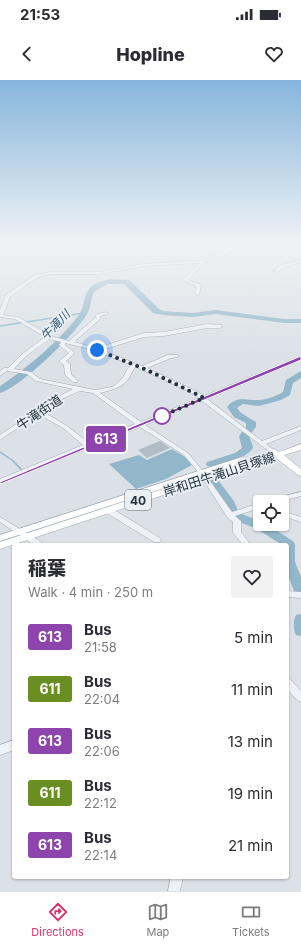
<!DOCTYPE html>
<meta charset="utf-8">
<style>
body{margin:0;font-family:Inter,"Noto Sans JP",sans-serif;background:#f2f2f3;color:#2b2b33;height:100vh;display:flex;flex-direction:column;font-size:15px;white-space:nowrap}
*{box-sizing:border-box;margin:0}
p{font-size:13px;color:#7c7c81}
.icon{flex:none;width:22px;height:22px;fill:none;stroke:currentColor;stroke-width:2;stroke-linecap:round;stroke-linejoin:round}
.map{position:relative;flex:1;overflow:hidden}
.sheet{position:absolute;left:12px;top:463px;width:277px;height:336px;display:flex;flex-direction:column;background:#fff;border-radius:4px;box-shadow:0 1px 3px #0004}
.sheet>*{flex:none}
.badge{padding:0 8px;border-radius:3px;font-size:14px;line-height:26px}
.tools{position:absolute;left:253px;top:415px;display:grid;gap:8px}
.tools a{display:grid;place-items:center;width:36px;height:36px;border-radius:4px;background:#fff;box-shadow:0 1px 3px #0004;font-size:20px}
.you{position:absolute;width:20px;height:20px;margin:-10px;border:3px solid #fff;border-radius:50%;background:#1a73e8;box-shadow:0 0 0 6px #1a73e833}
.map>.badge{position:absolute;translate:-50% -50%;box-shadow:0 0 0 2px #fff}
.round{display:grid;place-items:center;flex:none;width:42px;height:42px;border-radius:4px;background:#f2f2f3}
.summary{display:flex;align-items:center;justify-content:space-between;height:68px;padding:0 16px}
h1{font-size:19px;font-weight:800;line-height:30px}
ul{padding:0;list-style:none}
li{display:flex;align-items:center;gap:12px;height:52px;padding:0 16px}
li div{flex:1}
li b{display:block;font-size:15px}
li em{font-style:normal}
li .badge{min-width:44px;font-weight:700;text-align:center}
.status{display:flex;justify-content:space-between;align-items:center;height:28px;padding:0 20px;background:#fff;direction:ltr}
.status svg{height:11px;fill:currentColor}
header{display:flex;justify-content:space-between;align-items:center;height:52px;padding:0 16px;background:#fff;font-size:18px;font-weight:800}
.dock{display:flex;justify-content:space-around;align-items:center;height:56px;border-top:1px solid #e1e1e2;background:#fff;font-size:11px;color:#7c7c81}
.dock a{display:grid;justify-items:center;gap:2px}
.dock .on{color:#d63569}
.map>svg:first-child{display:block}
.water{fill:#93b7ca}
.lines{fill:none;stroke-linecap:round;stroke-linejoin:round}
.stream{stroke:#93b7ca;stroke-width:1.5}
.river{fill:#93b7ca;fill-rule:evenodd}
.building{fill:#b2bcc4}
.minor-casing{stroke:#a0a9b1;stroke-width:1}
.major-casing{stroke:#99a8b3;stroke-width:1}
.minor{fill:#eef1f5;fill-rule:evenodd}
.major{fill:#fff;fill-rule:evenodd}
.line{fill:#8e44ad;stroke:#fff}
.walk{stroke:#24323d;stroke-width:4;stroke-dasharray:0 7.2}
.stop-dot{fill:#fff;stroke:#8e44ad;stroke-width:2}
.labels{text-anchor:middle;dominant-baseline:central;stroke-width:3.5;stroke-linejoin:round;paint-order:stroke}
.far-water-label{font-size:12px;font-style:italic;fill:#2c5873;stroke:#eaf0f4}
.shield{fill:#eaf0f4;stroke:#5f6b74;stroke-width:1}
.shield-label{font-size:12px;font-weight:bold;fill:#24323d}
.street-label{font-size:13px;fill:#24323d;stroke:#eaf0f4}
</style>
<div class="status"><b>21:53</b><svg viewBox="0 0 49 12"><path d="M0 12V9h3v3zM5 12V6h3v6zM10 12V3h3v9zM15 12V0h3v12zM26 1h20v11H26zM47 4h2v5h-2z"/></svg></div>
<header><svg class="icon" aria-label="back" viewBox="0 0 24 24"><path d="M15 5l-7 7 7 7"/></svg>Hopline<svg class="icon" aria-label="heart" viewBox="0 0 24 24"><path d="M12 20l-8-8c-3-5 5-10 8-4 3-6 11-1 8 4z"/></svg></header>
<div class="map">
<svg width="301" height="811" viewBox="0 0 301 811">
<rect width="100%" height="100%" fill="#dbe1e7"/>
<path class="water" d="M172,369L185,377L192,385L166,399L136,409L109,384L139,375L147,380Z"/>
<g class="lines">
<path class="stream" d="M0,246L84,233
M0,372L12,380L23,391"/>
<path class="river" d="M110,199L129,200L159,229L163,231L193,233L215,230L284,239H301V243H284L215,234L193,237L163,235L153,233L124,204H107L94,212C91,218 91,226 88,232C79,251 20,308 0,313V306C26,289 62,259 80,233C85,225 83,215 90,208C95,202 103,201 110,199Z
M301,291V298L293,303L290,315L281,320L259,326L243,324L237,328L241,333L256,342V347L249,356L253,367C250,377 217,389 207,386L206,384L207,382L235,373L242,368L239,356L246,347V343L234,337L227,327C237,315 246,321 259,320C267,320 276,316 283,312L286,300Z
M214,399L218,400L234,421L238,431L242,434L260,441V444H266L293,461L295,464V482L301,497V518L296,516L287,493V465H282L257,449L234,440L229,436L223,422L209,402L210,400Z
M301,534V556L296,555C293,549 293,541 296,535Z"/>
</g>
<path class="building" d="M160,361L170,368L147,378L138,370Z"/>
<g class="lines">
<g class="minor-casing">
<path id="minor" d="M232,161H236L237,164L233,169L226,175L204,182L188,200L201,205L199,215L195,214L196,206L183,200L200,183L143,186L99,194H51L38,197L10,217L3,235L18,237L51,256L69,261L95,238L97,234L107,232V234L101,236L99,240L74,262L97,268L144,253L164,252L207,244L222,245L223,246L220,248H207L164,256L144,257L102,270L142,286L168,275H178V277L171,278L147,288L198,312L204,316L301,276V280L207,319L262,361L301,346V350L266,364L275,371L274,372H270L202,321L145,345L188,373L203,391L232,432L260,423V428L235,436L241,441V452L251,465H243L234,454L233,452V442L227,437L199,393L184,375L140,347L0,404V399L83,365L63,348L38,334L0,360V355L50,321L73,309L36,301L27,294L7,291L0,296V291L4,288H8L21,275L45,257L15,239L0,237V230L6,215L35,195L51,192H99L143,184L205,180L222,173L233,164ZM49,259L61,262L59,265L60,266L69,273L59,281L64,285L65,295L73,302H77L78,301L71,294L70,284L66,281L75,273L65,265V263L89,269L132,285L128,288L124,296L117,304L112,307L95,310L40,299L31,292L14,289L25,277ZM136,287L194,314L199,318L141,342L100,313C111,310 122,308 129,298C132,294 132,290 136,287ZM80,311L93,313L135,344L89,363L67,346L42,331L66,317Z
M301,180V182L285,187L277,192L273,191L281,185Z
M301,412V416L279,422H266L267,420Z
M105,428H111L160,458L161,460L160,462H154L105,432L104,430Z
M282,431L301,437V442L282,436Z
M0,437L43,463L44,465H34L0,442Z
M287,511L301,512V518L287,517Z
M287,598L290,599L301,611V622L298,621L287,609Z
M14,660V670L0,675V665Z
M171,797H183L180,811H168Z"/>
</g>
<g class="major-casing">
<path id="major" d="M301,364V370L284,375L301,389V396L298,395L276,378L0,469V462L271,374L270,372L271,370L274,369L279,372Z
M242,377L246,380L245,382L0,461V455Z"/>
</g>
<use href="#minor" class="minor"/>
<use href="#major" class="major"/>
</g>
<linearGradient id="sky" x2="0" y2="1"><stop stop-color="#86b5dc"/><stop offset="0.59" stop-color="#eff2f4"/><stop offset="1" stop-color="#eff2f4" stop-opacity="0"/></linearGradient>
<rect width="301" height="275" fill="url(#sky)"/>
<path class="line" d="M301,276V280L3,403L0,404V402Z"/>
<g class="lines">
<path class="walk" d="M97,270L147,290L204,318L162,336"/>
</g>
<circle class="stop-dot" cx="162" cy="336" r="8"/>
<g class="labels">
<g class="far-water-label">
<text transform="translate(55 245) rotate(-46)">牛滝川</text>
</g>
<rect class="shield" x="125" y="410" width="26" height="20" rx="3"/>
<g class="shield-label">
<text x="138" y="420">40</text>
</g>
<g class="street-label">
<text transform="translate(39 332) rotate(-34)">牛滝街道</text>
<text transform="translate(219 394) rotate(-18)">岸和田牛滝山貝塚線</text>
</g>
</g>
</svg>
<div class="tools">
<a><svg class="icon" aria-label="locate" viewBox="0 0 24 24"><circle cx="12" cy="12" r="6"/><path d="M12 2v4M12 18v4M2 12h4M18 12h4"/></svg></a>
</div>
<div class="you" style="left:97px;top:270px"></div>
<b class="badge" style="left:106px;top:359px;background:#8e44ad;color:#fff">613</b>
<section class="sheet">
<div class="summary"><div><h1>稲葉</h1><p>Walk · 4 min · 250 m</p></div><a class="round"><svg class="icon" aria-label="heart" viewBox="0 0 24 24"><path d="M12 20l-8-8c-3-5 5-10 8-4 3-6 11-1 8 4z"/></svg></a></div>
<ul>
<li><span class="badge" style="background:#8e44ad;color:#fff">613</span><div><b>Bus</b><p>21:58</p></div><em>5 min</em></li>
<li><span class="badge" style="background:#6b8e23;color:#fff">611</span><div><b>Bus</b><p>22:04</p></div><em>11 min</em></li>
<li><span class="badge" style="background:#8e44ad;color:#fff">613</span><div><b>Bus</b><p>22:06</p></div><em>13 min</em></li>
<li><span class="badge" style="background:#6b8e23;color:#fff">611</span><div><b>Bus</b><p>22:12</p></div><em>19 min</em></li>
<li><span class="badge" style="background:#8e44ad;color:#fff">613</span><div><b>Bus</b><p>22:14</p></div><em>21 min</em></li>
</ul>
</section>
</div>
<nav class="dock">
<a class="on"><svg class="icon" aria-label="directions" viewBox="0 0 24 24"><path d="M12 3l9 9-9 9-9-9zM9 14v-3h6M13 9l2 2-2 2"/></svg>Directions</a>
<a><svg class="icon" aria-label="map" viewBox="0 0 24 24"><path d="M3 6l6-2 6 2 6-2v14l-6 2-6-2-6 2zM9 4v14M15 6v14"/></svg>Map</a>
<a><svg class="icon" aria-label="tickets" viewBox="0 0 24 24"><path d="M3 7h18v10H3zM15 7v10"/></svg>Tickets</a>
</nav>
